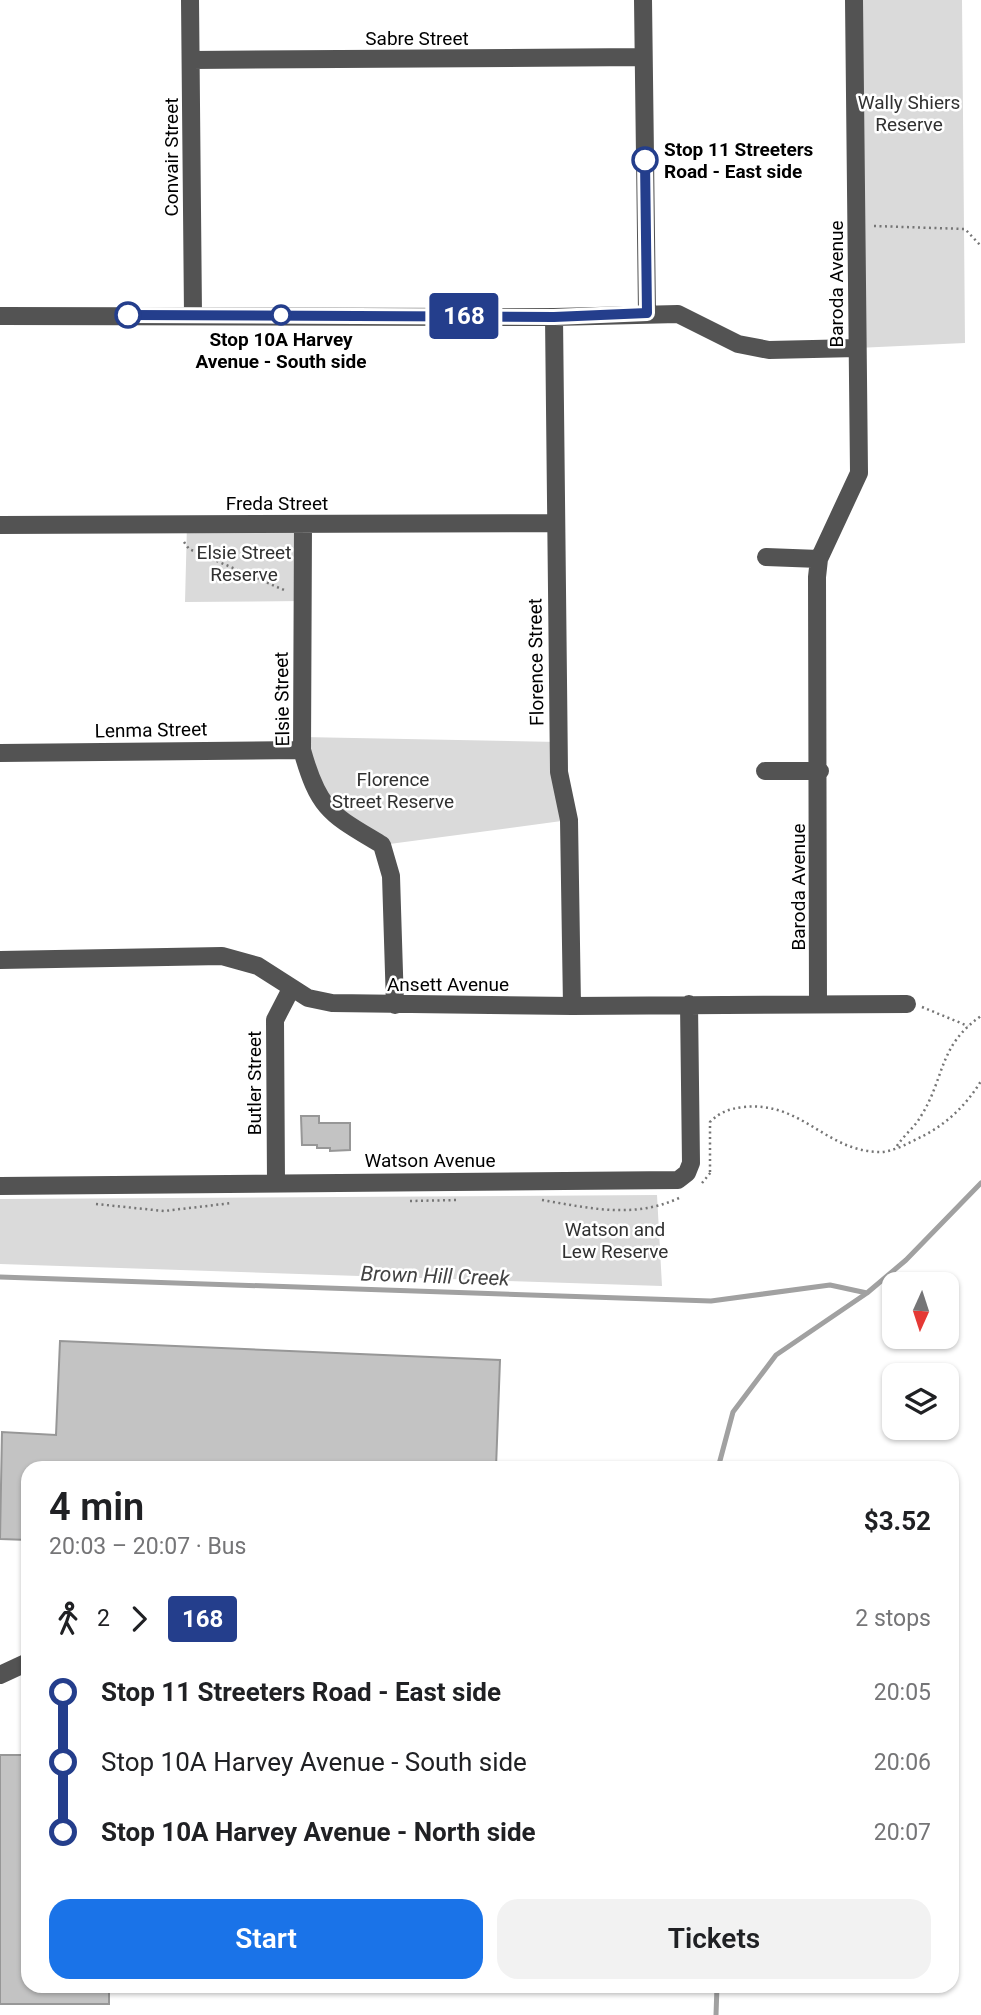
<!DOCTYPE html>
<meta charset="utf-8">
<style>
body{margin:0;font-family:Roboto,sans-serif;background:#f2f2f2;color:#202124;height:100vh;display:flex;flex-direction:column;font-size:26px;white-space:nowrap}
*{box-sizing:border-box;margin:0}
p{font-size:23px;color:#757577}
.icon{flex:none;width:38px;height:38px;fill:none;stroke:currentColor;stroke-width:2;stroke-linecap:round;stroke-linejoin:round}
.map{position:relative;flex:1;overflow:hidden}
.side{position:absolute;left:21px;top:1461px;width:938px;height:532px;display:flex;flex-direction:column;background:#fff;border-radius:21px;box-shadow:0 2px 5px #0004}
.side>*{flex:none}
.badge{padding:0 14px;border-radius:5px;font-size:24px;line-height:46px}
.needle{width:46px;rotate:183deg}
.tools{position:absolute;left:882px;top:1272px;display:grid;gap:14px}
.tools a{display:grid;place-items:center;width:77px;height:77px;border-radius:14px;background:#fff;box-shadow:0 2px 5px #0004;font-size:35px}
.map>.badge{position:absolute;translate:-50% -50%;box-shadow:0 0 0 4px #fff}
.legs{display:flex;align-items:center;gap:10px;height:77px;padding:0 28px;font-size:23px}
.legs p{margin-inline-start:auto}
.head{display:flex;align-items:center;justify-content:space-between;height:119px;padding:0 28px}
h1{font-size:38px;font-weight:600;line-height:52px}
.button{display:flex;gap:14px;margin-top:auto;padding:14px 28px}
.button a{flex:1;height:80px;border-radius:21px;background:#1a73e8;color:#fff;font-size:28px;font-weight:600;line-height:80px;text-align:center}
.button a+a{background:#f2f2f2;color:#202124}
ul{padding:0 28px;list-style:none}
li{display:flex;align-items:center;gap:24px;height:70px;font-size:26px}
li i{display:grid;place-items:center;width:10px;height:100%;margin:0 9px;background:currentColor}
li i::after{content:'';width:18px;height:18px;margin:-9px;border:5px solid;border-radius:50%;background:#fff}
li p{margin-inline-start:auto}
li:first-child i{background:linear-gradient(#0000 50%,currentColor 0)}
li:last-child i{background:linear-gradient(currentColor 50%,#0000 0)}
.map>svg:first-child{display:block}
.green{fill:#dadada}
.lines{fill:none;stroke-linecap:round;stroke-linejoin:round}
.stream{stroke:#a1a1a1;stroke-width:5}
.building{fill:#c3c3c3;stroke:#979797;stroke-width:2}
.path{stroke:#757575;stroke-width:2.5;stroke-dasharray:2 3.5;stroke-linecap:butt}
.minor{stroke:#535353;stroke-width:18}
.line-1-casing{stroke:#fff;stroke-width:16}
.line-1{stroke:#243e8c;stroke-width:10}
.stop-1-dot{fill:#fff;stroke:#243e8c;stroke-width:3.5}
.labels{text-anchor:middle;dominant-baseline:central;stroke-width:5;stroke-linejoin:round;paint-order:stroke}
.street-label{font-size:19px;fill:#000;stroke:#fff}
.park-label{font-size:19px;fill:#313131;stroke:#fff}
.stop-label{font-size:19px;font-weight:bold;fill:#000;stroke:#fff;text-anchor:start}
.water-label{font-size:21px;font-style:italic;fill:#424242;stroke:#fff}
</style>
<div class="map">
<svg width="981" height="2015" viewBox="0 0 981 2015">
<rect width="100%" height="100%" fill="#fff"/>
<path class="green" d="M854,0H962L965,343L857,348Z
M187,524H303V601L185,602Z
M302,737L558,742L569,820L382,845L332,815Z
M657,1195L662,1286L0,1264V1199Z"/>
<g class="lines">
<path class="stream" d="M0,1277L711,1301L830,1285L867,1293
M718,1468L733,1412L776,1355L867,1293L906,1260L981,1183
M716,2015L717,1986"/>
</g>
<path class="building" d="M301,1116H319V1123H350V1150L330,1151V1148H317V1145H302Z
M60,1341L500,1360L496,1468L67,1466V1468H28V1540L0,1539L2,1432L56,1435Z
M0,1755H28V1986H109V2004H0Z"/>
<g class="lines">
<path class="path" d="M874,226L965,229L981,246
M184,542L189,549L284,590
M922,1007L968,1026
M897,1146C904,1135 915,1127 921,1116C945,1078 938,1046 981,1016
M710,1172V1122C720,1112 729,1109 743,1107C802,1101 824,1150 878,1152C892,1153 910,1142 923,1136C948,1123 967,1104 981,1081
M702,1183L711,1172
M542,1200C589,1208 634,1219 679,1198
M410,1201L459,1200
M96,1204L164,1211L232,1203"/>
<path class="minor" d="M190,0L193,315
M643,0L647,313
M191,60L643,57
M0,316L554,317L678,314L738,344L769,350L857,348
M554,317L559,772L569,820L572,1006
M303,524L302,750C319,811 331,814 382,845L391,876L395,1005
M0,525L555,523
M766,557L819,559
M0,753L302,750
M765,771H820
M0,960L222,956L258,966L308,998L332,1003L572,1006L907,1004
M818,1004L817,577L819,559L859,473L854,0
M276,1182L275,1020L291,989
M0,1186L678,1180L687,1173L691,1163L689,1004
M0,1675L28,1662"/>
</g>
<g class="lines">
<g class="line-1-casing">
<path id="line-1" d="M128,315L554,317L647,313L645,160"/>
</g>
<use href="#line-1" class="line-1"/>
</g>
<g class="stop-1-dot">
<circle cx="645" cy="160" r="12"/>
<circle cx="128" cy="315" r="12"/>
<circle cx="281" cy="315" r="9"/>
</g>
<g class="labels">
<g class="street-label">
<text x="417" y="38">Sabre Street</text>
<text transform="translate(171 157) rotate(-90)">Convair Street</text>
<text transform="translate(836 284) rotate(-90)">Baroda Avenue</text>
<text x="277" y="503">Freda Street</text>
<text transform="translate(536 662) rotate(-91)">Florence Street</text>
<text transform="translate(282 699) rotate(-91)">Elsie Street</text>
<text transform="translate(151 730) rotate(-1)">Lenma Street</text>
<text transform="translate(798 887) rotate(-90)">Baroda Avenue</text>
<text x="448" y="984">Ansett Avenue</text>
<text transform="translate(254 1083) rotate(-90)">Butler Street</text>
<text x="430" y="1160">Watson Avenue</text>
</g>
<g class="park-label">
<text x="909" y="102">Wally Shiers<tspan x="909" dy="22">Reserve</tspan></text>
<text x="244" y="552">Elsie Street<tspan x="244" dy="22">Reserve</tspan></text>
<text x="393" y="779">Florence<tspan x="393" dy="22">Street Reserve</tspan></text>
<text x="615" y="1229">Watson and<tspan x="615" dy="22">Lew Reserve</tspan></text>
</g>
<g class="stop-label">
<text x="664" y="149">Stop 11 Streeters<tspan x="664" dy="22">Road - East side</tspan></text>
<text x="281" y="339" text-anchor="middle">Stop 10A Harvey<tspan x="281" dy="22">Avenue - South side</tspan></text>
</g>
<g class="water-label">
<text transform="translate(435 1276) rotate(2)">Brown Hill Creek</text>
</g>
</g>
</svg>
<div class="tools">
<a><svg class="needle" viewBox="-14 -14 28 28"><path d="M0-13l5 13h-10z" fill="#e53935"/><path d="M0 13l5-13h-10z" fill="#757577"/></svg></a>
<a><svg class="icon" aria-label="layers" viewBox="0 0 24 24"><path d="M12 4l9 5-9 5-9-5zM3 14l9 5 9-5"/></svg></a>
</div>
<b class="badge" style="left:464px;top:316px;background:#243e8c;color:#fff">168</b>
<section class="side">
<div class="head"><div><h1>4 min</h1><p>20:03 – 20:07 · Bus</p></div><b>$3.52</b></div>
<div class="legs"><svg class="icon" aria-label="walk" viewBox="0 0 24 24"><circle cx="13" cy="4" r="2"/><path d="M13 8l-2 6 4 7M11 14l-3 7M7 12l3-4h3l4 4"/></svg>2<svg class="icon" aria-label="forward" viewBox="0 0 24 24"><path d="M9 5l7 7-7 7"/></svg><b class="badge" style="background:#243e8c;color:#fff">168</b><p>2 stops</p></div>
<ul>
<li><i style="color:#243e8c"></i><b>Stop 11 Streeters Road - East side</b><p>20:05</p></li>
<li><i style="color:#243e8c"></i><span>Stop 10A Harvey Avenue - South side</span><p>20:06</p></li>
<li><i style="color:#243e8c"></i><b>Stop 10A Harvey Avenue - North side</b><p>20:07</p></li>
</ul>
<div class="button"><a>Start</a><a>Tickets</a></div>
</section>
</div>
